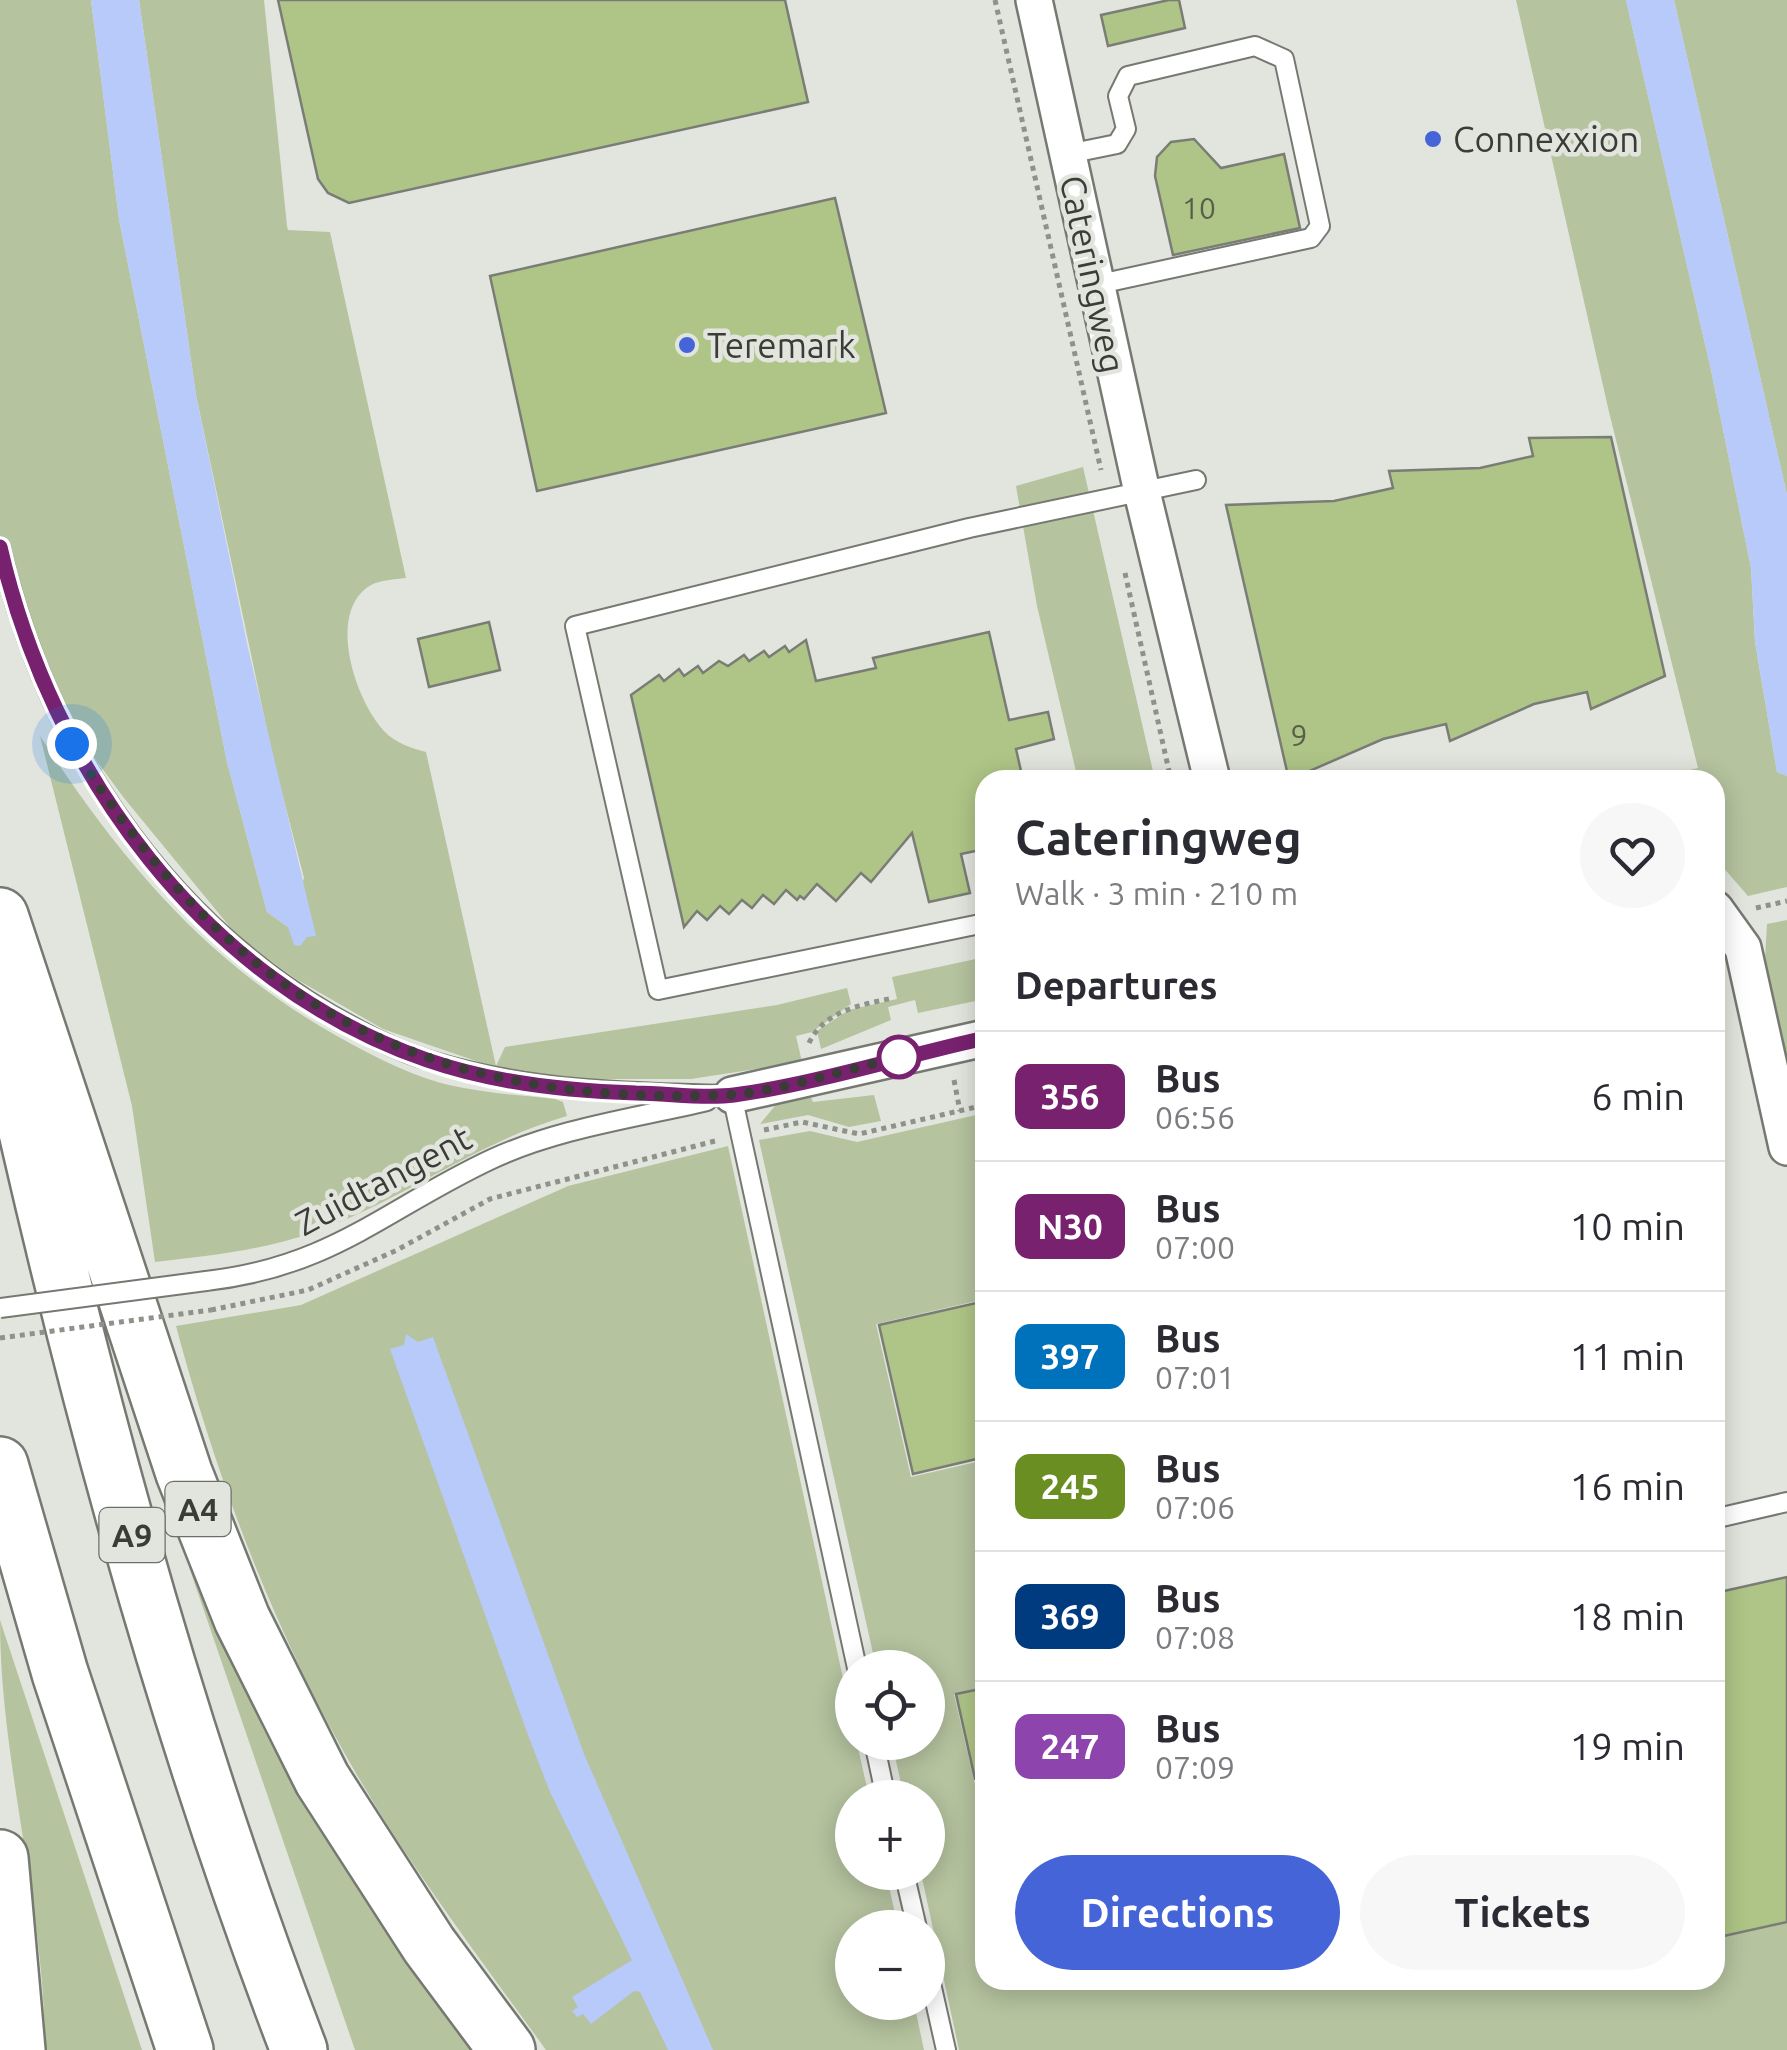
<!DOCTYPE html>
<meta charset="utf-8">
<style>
body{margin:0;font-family:Ubuntu,sans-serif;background:#f7f7f7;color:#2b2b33;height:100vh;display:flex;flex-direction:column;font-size:38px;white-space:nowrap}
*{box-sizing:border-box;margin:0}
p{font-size:32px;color:#7c7c81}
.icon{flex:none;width:55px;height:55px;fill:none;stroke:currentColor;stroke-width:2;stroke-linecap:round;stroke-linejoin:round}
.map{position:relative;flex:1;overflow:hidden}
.sheet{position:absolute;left:975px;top:770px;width:750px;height:1220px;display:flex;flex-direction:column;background:#fff;border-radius:30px;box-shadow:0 5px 25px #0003}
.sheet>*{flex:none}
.badge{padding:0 20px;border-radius:15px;font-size:35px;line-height:65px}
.controls{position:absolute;left:835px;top:1650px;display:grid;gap:20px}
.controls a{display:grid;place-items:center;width:110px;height:110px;border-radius:50%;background:#fff;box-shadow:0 5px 25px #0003;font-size:50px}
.you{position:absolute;width:50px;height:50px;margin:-25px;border:8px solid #fff;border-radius:50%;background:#1a73e8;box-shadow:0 0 0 15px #1a73e833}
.map>.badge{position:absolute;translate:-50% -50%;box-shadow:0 0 0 5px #fff}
h2{padding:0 40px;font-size:38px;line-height:90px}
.round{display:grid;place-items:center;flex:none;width:105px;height:105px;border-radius:52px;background:#f7f7f7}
.overview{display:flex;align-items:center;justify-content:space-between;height:170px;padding:0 40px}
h1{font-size:48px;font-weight:700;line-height:75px}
.button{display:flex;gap:20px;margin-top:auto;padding:20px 40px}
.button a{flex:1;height:115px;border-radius:60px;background:#4464d7;color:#fff;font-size:40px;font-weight:700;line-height:115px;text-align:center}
.button a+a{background:#f7f7f7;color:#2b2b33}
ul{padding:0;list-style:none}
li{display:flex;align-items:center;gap:30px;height:130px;padding:0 40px;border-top:2px solid #e1e1e2}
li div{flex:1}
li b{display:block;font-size:38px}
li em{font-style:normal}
li .badge{min-width:110px;font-weight:700;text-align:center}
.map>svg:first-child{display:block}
.green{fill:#b5c39f}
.water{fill:#b8caf9}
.building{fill:#afc587;stroke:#7a7d75;stroke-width:2.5}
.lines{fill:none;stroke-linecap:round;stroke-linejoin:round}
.service-casing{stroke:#767971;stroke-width:22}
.minor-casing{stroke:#767971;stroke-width:40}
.motorway-casing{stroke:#767971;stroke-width:60}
.path{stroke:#8f918b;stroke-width:5;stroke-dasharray:5 5;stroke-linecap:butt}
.service{stroke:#fff;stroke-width:18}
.minor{stroke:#fff;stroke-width:35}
.motorway{stroke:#fff;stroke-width:55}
.service-bridge-casing{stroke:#767971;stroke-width:22;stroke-linecap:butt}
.path-bridge{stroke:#8f918b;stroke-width:5;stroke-dasharray:5 5;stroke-linecap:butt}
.service-bridge{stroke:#fff;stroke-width:18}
.line-casing{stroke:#fff;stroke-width:22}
.line{stroke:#77216f;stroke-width:15}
.walk{stroke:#3b3c38;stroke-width:10;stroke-dasharray:0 18}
.poi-dot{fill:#4464d7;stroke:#e2e5dd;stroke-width:4}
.stop-dot{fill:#fff;stroke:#77216f;stroke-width:5}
.labels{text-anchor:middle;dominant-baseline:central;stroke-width:9;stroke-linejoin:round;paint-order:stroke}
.number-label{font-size:30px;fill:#585e4c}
.shield{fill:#e2e5dd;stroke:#6d6f6a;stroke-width:2.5}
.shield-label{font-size:32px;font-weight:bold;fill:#3b3c38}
.poi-label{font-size:35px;fill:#3b3c38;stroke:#e2e5dd;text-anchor:start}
.street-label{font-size:35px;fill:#3b3c38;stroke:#e2e5dd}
</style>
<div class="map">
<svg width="1787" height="2050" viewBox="0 0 1787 2050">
<rect width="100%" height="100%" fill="#e2e5dd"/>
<path class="green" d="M0,0H91L119,219L227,762L267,912L288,927L304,878L273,758L196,395L139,0H264L287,226L288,230L330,232L406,578C390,580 373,580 362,592C330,624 357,702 384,731C395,743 411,748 426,752L496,1066L505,1047L777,1005L847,988L851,1004L812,1032L796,1036L802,1062L691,1079H585L496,1068L383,1029L296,979L239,938L124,798L87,748L43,665L0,555Z
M1516,0H1626L1711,370L1751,568L1755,642L1777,772L1787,776V887L1748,896L1715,858V780H1647L1698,768L1609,412Z
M1674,0H1787V495Z
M1083,467L1155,780H1078L1037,606L1016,486Z
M40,736C121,861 206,962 337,1036C371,1055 411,1076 449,1085C483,1093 520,1095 555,1099L563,1102L567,1116C476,1142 402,1201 314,1232C264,1250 208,1256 155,1262L132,1106Z
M1787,920V1059L1765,959L1767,924Z
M985,957V999L918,1013L915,1000L888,1007L891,1020L821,1049L817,1031L849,1010L897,999L892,977Z
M810,1095L813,1102L874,1095L881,1121L849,1127L808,1115L760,1124L779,1101Z
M985,1113V1299L876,1324L911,1477L985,1460V1687L954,1694L985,1828V1980H1254L1271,1990L1278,1980H1715V1937L1787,1921V2050H959L921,1873L928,1872V1798L904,1797L892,1743L928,1742V1668L876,1667L759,1140L810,1131L857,1142Z
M728,1146L852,1720V1742L857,1743L869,1797L852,1798V1872L886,1873L898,1927L852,1928V2002L914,2003L924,2050H546C481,1960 413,1871 357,1775C275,1634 218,1483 176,1326L301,1305L568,1186Z
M193,1566L264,1730L309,1814L474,2050H355L189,1567Z
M0,1620L142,2050H45C45,1905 0,1764 0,1620Z"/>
<path class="water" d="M91,0H139L196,395L248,648L316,936L307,937L300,946L294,945L288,927L267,912L227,762L119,219Z
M1626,0H1674L1787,495V776L1777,772L1755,642L1751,568L1711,370Z
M406,1334L418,1342L433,1337L584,1754L713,2050H668L640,1992L634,1991L591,2024L583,2014L577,2017L572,2011L578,2007L572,1997L632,1960L550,1792L528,1735L390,1349L404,1345Z"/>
<path class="building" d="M278,0H785L808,102L349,203L328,193L318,179Z
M1169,0H1179L1185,28L1108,46L1101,15Z
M1194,139L1221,168L1284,154L1300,228L1173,255L1155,176L1157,157L1171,142Z
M835,198L886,413L537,491L490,276Z
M1611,437L1665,676L1591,709L1587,692L1534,704L1450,741L1446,724L1383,739L1289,780L1226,505L1334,501L1393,488L1389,471L1480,468L1533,456L1529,438Z
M489,622L500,670L429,687L418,639Z
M989,632L1009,720L1048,712L1054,739L1016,749L1023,780H985V849L961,854L970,893L929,902L912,833L871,882L861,873L836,901L817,884L804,899L800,896L797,900L786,890L774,904L763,895L752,908L742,900L729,914L720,906L707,920L697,911L684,927L631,695L659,675L664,681L679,669L684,676L698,666L703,673L719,661L728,666L744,655L749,661L764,651L769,657L785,646L789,652L806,640L816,681L876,668L873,658Z
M985,1301V1457L913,1474L879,1325Z
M1787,1577V1922L1715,1938V1593Z
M985,1688V1778L975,1779L956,1694Z"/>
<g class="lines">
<g class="service-casing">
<path id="service" d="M1068,154L1117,144L1126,129L1118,96L1128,76L1255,46L1284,59L1320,226L1311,238L1095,285
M0,547C45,739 156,911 328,1013C360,1031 395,1051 431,1061C530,1091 629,1093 732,1095
M985,923L658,990L575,626L969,528L1196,480
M732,1095L857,1668
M206,1281C332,1267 385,1209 492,1159C559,1128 636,1118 707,1101
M1722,1517L1787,1502
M874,1742L886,1798
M904,1872L917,1928
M928,1970L946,2050"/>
</g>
<g class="minor-casing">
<path id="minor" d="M1034,0L1142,492L1212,780
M1715,909L1743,948L1787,1147
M732,1095L985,1038"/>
</g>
<g class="motorway-casing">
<path id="motorway" d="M0,916L184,1473L242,1619L322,1779L429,1945L507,2050
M0,1011C76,1362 170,1714 299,2050
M0,1465L60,1673L185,2050
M0,1858L17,2050"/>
</g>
<path class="path" d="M995,0L1101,470
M1125,573L1171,780
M1756,908L1787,901
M809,1043C824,1011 860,1005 893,998
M954,1080L960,1111
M764,1130L802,1122L859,1134L985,1105
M211,1310L308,1290L397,1250L490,1199L719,1140"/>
<use href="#service" class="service"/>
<use href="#minor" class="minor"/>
<use href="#motorway" class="motorway"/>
<g class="service-bridge-casing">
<path id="service-bridge" d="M0,1308L206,1281"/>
</g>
<path class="path-bridge" d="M0,1338L211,1310"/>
<use href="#service-bridge" class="service-bridge"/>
</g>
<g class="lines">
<g class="line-casing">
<path id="line" d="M0,547C51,771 204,983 427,1060C493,1083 566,1091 636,1093C667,1093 703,1099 734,1095C815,1084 904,1056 985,1038"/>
</g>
<use href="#line" class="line"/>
<path class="walk" d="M72,744C229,1004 425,1107 728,1095C773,1093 853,1068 899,1057"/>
</g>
<g class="poi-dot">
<circle cx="1433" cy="139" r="10"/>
<circle cx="687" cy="345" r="10"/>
</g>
<circle class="stop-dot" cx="899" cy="1057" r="20"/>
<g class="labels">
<g class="number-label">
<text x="1199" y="208">10</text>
<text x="1299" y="735">9</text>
</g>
<g class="shield">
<rect x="165.5" y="1482" width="65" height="54" rx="8"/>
<rect x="99.5" y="1508" width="65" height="54" rx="8"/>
</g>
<g class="shield-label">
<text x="198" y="1509">A4</text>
<text x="132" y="1535">A9</text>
</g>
<g class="poi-label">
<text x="1453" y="139">Connexxion</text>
<text x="707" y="345">Teremark</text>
</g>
<g class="street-label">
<text transform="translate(1093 274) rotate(78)">Cateringweg</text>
<text transform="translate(383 1180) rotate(-28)">Zuidtangent</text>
</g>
</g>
</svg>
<div class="controls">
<a><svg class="icon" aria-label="locate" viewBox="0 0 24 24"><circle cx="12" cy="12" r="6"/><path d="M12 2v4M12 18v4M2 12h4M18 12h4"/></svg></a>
<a>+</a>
<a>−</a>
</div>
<div class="you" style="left:72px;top:744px"></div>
<section class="sheet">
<div class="overview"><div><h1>Cateringweg</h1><p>Walk · 3 min · 210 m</p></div><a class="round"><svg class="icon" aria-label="heart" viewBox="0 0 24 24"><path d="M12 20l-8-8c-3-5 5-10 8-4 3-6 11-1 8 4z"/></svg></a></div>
<h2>Departures</h2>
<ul>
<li><span class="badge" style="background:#77216f;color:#fff">356</span><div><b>Bus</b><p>06:56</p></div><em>6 min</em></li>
<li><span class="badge" style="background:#77216f;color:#fff">N30</span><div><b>Bus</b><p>07:00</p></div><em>10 min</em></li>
<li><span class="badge" style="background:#0072bc;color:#fff">397</span><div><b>Bus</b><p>07:01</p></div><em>11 min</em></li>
<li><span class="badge" style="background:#6b8e23;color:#fff">245</span><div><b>Bus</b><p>07:06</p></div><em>16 min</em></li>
<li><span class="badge" style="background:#003b80;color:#fff">369</span><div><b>Bus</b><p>07:08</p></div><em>18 min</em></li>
<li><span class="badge" style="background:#8e44ad;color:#fff">247</span><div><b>Bus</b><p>07:09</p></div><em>19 min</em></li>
</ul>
<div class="button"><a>Directions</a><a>Tickets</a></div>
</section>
</div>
